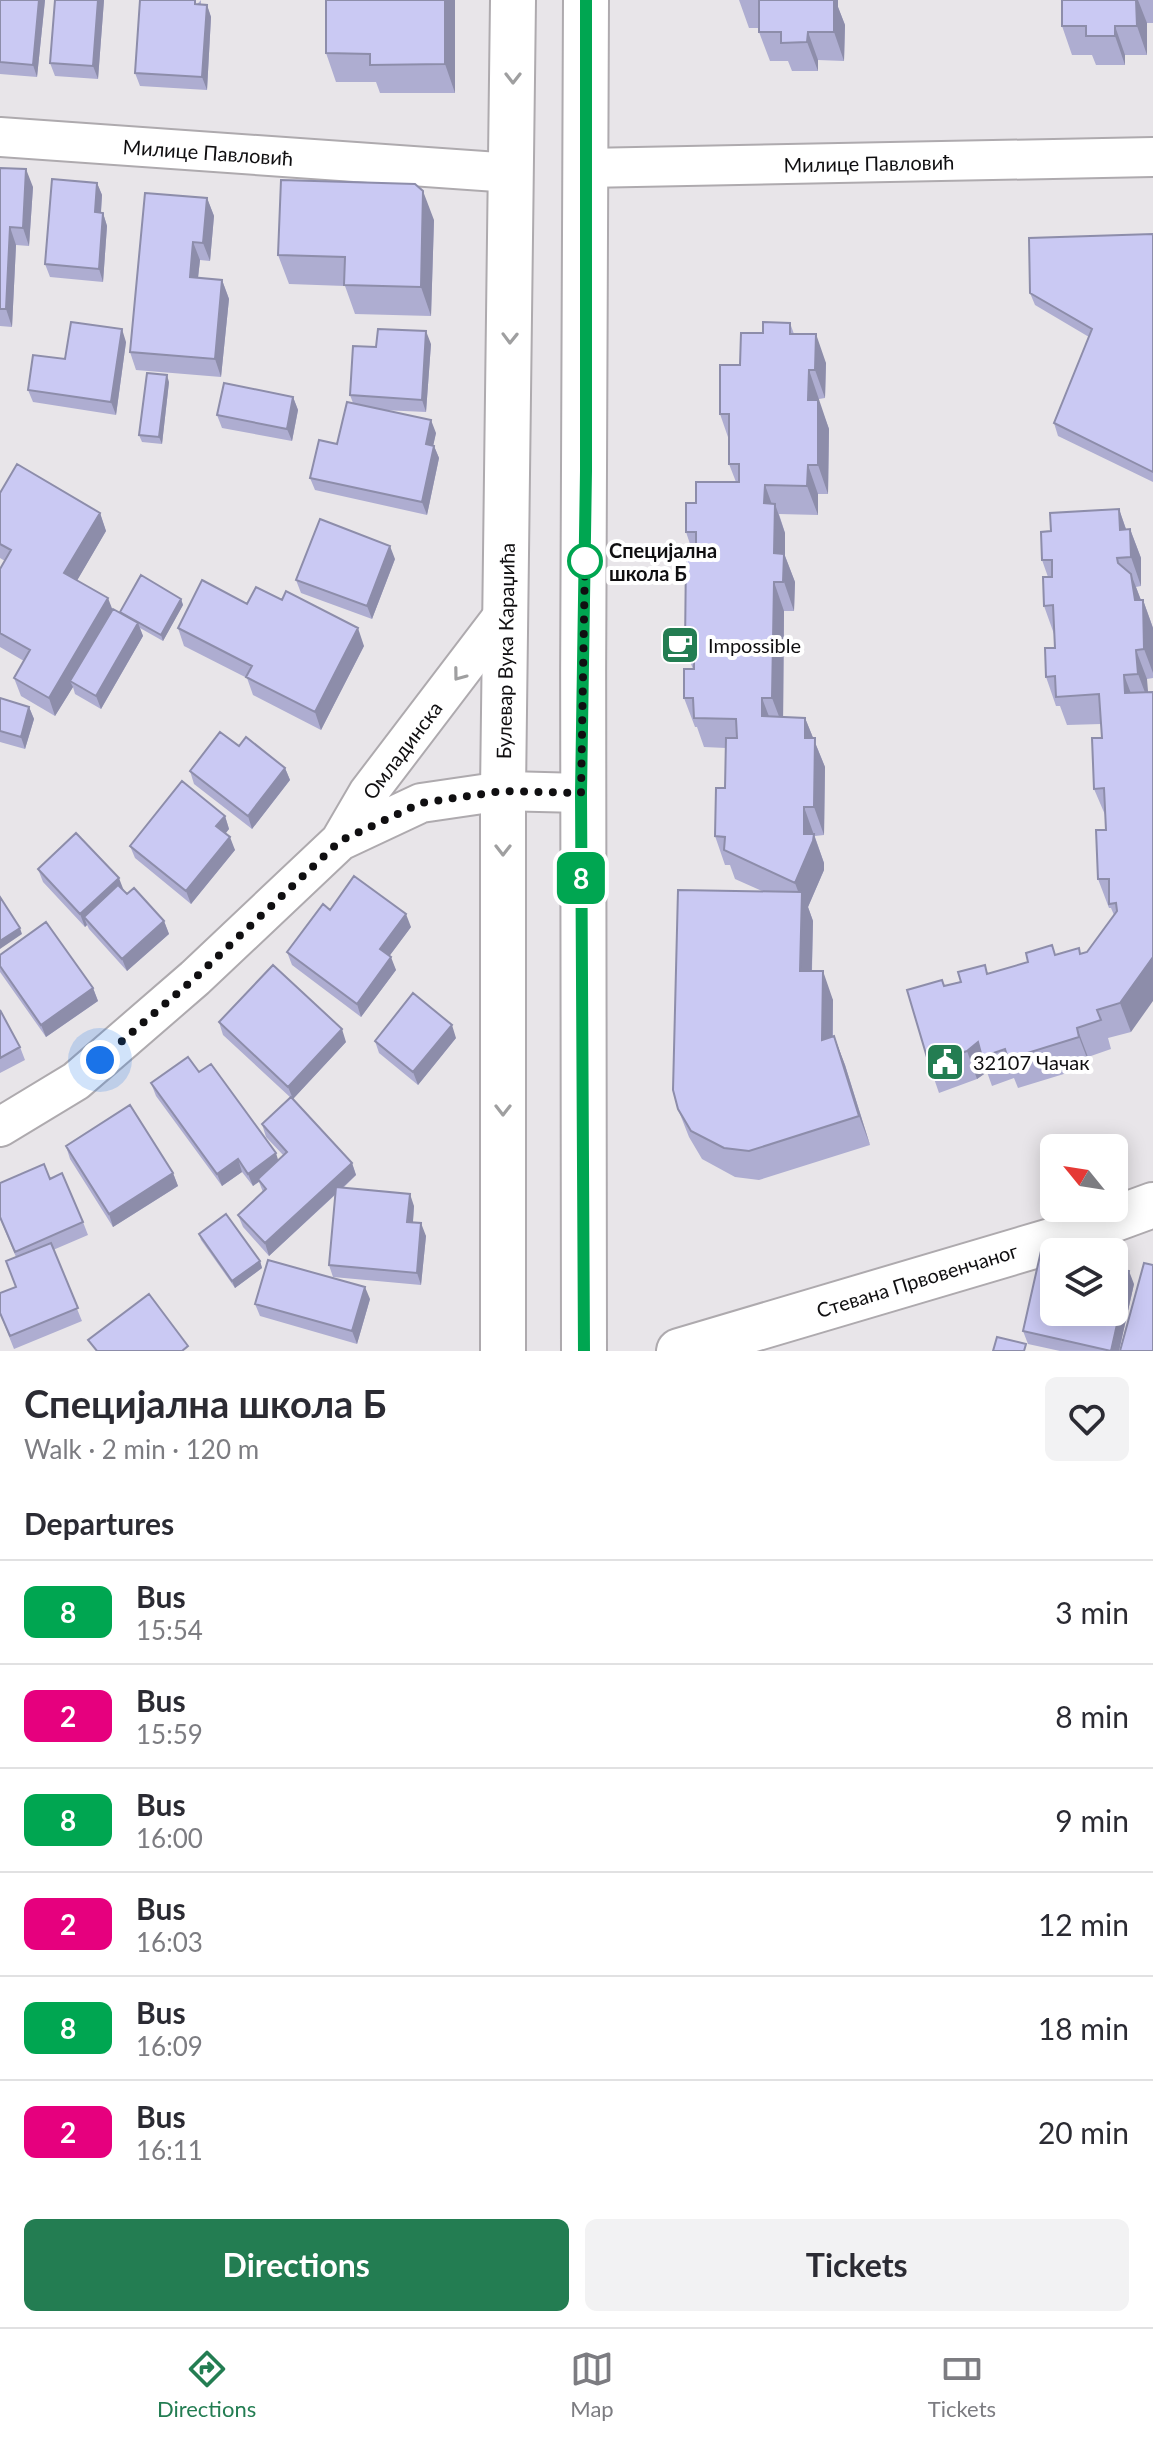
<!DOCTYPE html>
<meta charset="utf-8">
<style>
body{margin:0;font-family:Lato,sans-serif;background:#f2f2f3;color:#2b2b33;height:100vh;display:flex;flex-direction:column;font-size:30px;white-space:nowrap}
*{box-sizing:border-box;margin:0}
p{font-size:26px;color:#7c7c81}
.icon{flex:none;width:44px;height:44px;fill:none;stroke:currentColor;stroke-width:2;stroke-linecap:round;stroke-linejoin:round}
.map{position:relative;height:1351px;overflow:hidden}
.drawer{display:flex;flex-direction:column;background:#fff;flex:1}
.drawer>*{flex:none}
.badge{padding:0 16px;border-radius:12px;font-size:28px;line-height:52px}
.needle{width:52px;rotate:300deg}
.buttons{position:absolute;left:1040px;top:1134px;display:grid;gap:16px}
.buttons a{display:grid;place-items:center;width:88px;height:88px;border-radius:12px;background:#fff;box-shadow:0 4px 20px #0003;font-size:40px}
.you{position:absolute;width:40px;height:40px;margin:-20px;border:6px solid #fff;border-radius:50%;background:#1a73e8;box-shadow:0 0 0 12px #1a73e833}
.map>.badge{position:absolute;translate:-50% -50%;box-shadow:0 0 0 4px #fff}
h2{padding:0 24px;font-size:30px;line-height:72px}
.round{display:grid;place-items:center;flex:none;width:84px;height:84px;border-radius:12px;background:#f2f2f3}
.overview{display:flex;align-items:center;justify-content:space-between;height:136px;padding:0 24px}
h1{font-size:38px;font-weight:700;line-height:60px}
.button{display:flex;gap:16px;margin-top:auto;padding:16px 24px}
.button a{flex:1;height:92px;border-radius:12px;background:#237d52;color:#fff;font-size:32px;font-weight:700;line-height:92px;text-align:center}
.button a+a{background:#f2f2f3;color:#2b2b33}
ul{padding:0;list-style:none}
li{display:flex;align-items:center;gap:24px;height:104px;padding:0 24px;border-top:2px solid #e1e1e2}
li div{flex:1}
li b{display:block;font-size:30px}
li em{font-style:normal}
li .badge{min-width:88px;font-weight:700;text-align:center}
.tabs{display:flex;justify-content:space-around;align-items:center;height:112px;border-top:2px solid #e1e1e2;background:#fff;font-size:22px;color:#7c7c81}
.tabs a{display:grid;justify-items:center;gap:4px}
.tabs .on{color:#237d52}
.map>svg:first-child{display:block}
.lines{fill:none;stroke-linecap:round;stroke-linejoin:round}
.street-casing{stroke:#aeaaae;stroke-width:42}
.secondary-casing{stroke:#aeaaae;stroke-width:48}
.street{stroke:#fff;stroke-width:38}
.secondary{stroke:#fff;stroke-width:44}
.wall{fill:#aeadd1}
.shaded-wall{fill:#8d8daa}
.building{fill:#cac9f3;stroke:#8d8daa;stroke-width:2}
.oneway{stroke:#9f9fa0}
.line-casing{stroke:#fff;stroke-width:18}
.line{stroke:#00a651;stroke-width:12}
.walk{stroke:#100f11;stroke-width:8;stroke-dasharray:0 14.4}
.stop-dot{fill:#fff;stroke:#00a651;stroke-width:4}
.labels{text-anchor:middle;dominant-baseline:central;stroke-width:8;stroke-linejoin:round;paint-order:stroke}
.street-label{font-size:20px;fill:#100f11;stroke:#fff}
.stop-label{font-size:20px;font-weight:bold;fill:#100f11;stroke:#fff;text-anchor:start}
.poi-label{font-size:20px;fill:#100f11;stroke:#fff;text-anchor:start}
</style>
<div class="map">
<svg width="1153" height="1351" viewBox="0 0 1153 1351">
<rect width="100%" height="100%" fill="#e8e5e9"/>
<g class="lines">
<g class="street-casing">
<path id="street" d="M0,137L512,173
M585,168L1153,157
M340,841L421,803L503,791L581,793
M0,1127L76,1081L195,978L340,841L368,793L505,613"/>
</g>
<g class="secondary-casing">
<path id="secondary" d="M503,1351V791L513,0
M584,1351C581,901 584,450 586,0
M679,1351L1071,1235L1153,1205"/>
</g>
<use href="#street" class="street"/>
<use href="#secondary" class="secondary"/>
</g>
<path class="wall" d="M0,0H45L37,77L0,74Z
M55,0H104L98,79L55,76L50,63Z
M201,0V5H207L211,17L207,90L140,86L135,73Z
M455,0V93H380L376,82H336L326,53Z
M739,0H838V7L845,25L844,61L818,60V71H792L788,61H770L759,32V28H749Z
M1062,0H1153V23H1147V55H1125V65H1096L1092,55H1072L1062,26Z
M0,168L33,187L29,246L16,245L12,327L0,326Z
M97,183L102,195L101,213H103L107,226L103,282L50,277L45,264Z
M207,198L214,216L210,261L200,260L198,278L222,280L229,299L221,377L136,370L130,352Z
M434,220L431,316L355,314L345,286L289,284L278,255Z
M1153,234V482L1058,436L1054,423L1089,337L1035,305L1030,293Z
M790,323L794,334L826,363L825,398L819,399V403L829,429L828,494H818V515L779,514L785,533V556L795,582L794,611H784L783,717L805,718L825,767L824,835L815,836V837L824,863V870L808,907L813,921L812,971L833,1000V1036H834L845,1065L870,1145L759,1180L735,1177L702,1159L689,1137L678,1109L762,891L735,879L730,865H725L715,836L725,788L726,748L704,747L697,727H695L684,698L693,669L685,648L693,553L686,532L696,503L736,482L729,464V440L720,414L740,365Z
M126,342L116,415L33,402L28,390L65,359Z
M431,344L426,412L382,410L436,433L433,445L434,446L439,458L427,515L315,490L310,478L337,444L353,403L350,395L376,347Z
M169,382L162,444L142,442L139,435Z
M293,397L298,410L292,441L222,428L217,415Z
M0,493L100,513L106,531L77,580L112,610L120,613L181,599L183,605L163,641L140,628L143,636L101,709L75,694L73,687L55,716L21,696L14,678L24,661L0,647V569L5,561L0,558Z
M1119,509L1126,529H1130L1141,558V586L1136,587L1141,600H1143L1153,628V678L1147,679L1131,1032L1108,1038L1111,1049L1088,1057L1090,1066L1018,1088L1014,1078L992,1086L987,1072L977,1079L939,1093L929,1064L944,986L1056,955L1081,954L1087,952L1114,915L1111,908H1109L1098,879L1106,830V817L1094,789L1102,738L1101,724L1067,725L1060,706H1056L1046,677L1055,648L1054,634L1044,606L1048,577L1042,560L1051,531Z
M395,559L372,619L301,593L296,580Z
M247,604L364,646L321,730L253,695L247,678L184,646L178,628Z
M0,698L29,707L34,719L25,749L0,742Z
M239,746L285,768L290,780L252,829L194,784L190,771Z
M225,816L229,829L225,834L235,850L191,904L135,858L130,846Z
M38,869L124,891L164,921L169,934L127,971L89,929L87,925L85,927L43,882Z
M330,910L411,927L389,956L396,970L361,1017L292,965L287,952Z
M0,955L93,988L98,1001L46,1037L0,972Z
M0,1010L20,1047L25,1060L0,1073Z
M219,1022L346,1042L293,1099L352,1163L356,1175L343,1188L414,1206L413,1222L426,1236L421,1285L333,1277L329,1265L335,1195L269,1256L243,1227L238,1215L263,1192L259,1182L253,1186L242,1172L222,1186L156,1096L151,1083L199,1072L278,1161L284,1156L266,1137L262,1124L291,1098L223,1035Z
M456,1038L418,1085L379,1053L375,1041Z
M66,1146L173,1173L178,1186L113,1227L70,1159Z
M50,1179L83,1222L88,1235L53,1250L82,1321L14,1349L0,1314L16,1287V1257L0,1219V1183Z
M199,1234L260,1261L262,1268L235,1288L201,1240Z
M1134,1284L1119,1351H1060L1028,1344L1023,1331Z
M370,1299L357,1344L260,1316L255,1304Z"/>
<path class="shaded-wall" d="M39,0H45L37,77L33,65Z
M98,0H104L98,79L93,66Z
M445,0H455V93L445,64Z
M829,0H838V7L845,25L844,61L834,32Z
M1136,0H1138L1147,23V55L1137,26Z
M207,5L211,17L207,90L202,77Z
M1115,26L1125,55V65L1115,36Z
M808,32L818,60V71L807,42Z
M26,169L33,187L29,246L23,228Z
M97,183L102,195L100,225L95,212Z
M423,191L434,220L431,316L421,287Z
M207,198L214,216L210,261L203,243Z
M103,213L107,226L103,282L99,269Z
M10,227L16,245L12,327L6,309Z
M193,242L200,260L196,295L190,277Z
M222,280L229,299L221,377L215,359Z
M122,329L126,342L116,415L111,402Z
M426,331L431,344L426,412L422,400Z
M816,334L826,363L825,398L815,370Z
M809,370L829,429L828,494L818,465L808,400Z
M167,375L169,382L162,444L159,437Z
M293,397L298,410L292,441L287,429Z
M431,420L436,433L431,456L426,444Z
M434,446L439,458L427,515L422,502Z
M808,465L818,494V515L807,486Z
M765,485L775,513V504L785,533V556L795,582L794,611L774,553L764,503Z
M1119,509L1129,538L1130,558L1120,530Z
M100,513L106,531L71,591L64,573Z
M1130,529L1141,558V586L1131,557Z
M390,546L395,559L372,619L367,606Z
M1131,574L1142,603L1143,600L1153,628V673L1144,649L1135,600Z
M774,582L784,611L783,727L772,698Z
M108,598L115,616L70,681L73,687L55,716L49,698Z
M181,599L183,605L163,641L161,635Z
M138,623L143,636L101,709L96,696Z
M358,628L364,646L321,730L315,712Z
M1136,650L1147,679L1149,703L1138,674Z
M1124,675L1135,704L1125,693Z
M762,698L773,727L762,716Z
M29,707L34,719L25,749L21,737Z
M805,718L825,767L824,835L814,807L805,738Z
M285,768L290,780L252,829L248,816Z
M804,807L824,863V870L808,907L813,921L811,999L800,971L802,902L795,883L804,834Z
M225,816L229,829L221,839L216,826Z
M230,837L235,850L191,904L186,891Z
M119,878L124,891L84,917L87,925L85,927L80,914Z
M406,914L411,927L385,962L380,949Z
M164,921L169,934L127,971L122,959Z
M20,928L22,934L0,949V941Z
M391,957L396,970L361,1017L357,1004Z
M1153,957V1001L1131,1032L1120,1003Z
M823,971L833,1000L832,1069L822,1040Z
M93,988L98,1001L46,1037L41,1025Z
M452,1025L456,1038L418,1085L413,1072Z
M1077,1028L1088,1057L1090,1066L1079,1037Z
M342,1029L346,1042L293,1099L288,1087Z
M834,1036L845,1065L870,1145L859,1116Z
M978,1042L987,1072L977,1079L967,1051Z
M276,1153L280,1166L253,1186L248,1174Z
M238,1159L242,1172L222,1186L217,1174Z
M352,1163L356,1175L269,1256L265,1243Z
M173,1173L178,1186L113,1227L109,1214Z
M410,1194L414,1206L412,1234L407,1222Z
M421,1223L426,1236L421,1285L417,1273Z
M260,1261L262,1268L235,1288L232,1281Z
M1129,1271L1134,1284L1119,1351H1111Z
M365,1287L370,1299L357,1344L352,1331Z"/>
<path class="building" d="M0,0H39L33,65L0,62Z
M55,0H98L93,66L50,63Z
M140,0H195V4L207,5L202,77L135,73Z
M326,0H445V64L370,65V54L326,53Z
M759,0H834V32H808L807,42L781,43V32H759Z
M1062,0H1136L1137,26H1115V36H1086V26H1062Z
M0,168L26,169L23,228L10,227L6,309H0Z
M52,179L97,183L95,212L103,213L99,269L45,264Z
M281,180L415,184L423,191L421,287L344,285L345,257L278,255Z
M145,193L207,198L203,243L193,242L190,277L222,280L215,359L130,352Z
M1153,234V472L1054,423L1092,329L1030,293L1029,238Z
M71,322L122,329L111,402L28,390L33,355L65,359Z
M763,322L790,323V334H816L815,370H809L808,400H818V465H808L807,486L765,485L764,503L775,504L774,553L784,554L783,582H774L772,698H762V716L805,718V738H815L814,807H804V834H814L813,841L795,883L724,850L725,837L715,836L716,788H725L726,738H737L736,719L694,718L693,698H684V669H694V648H685L686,553H696V532H686V503H696V482H739V464H729V414H720V365H740L741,333H763Z
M378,329L426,331L422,400L350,395L353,346L376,347Z
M147,373L167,375L159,437L139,435Z
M224,383L293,397L287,429L217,415Z
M347,402L431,420L426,444L434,446L422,502L310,478L319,440L337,444Z
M17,464L100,513L64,573L108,598L49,698L14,678L30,650L0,633V569L11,550L0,544V493Z
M1119,509L1120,530L1130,529L1131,557L1117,558L1118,563L1131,574L1135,600H1143L1144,649L1136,650L1138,674L1124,675L1125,693L1153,692V957L1120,1003L1097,1010L1101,1020L1077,1028L1079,1037L1008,1059L1005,1049L982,1057L978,1042L967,1051L929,1064L907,990L942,980L944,986L961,982L958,972L985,965L987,974L1028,962L1026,953L1052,945L1055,955L1079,948L1080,954L1087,952L1117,911L1116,903L1109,904V879H1098L1096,830H1106L1104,788L1094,789L1092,738H1102L1099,694L1056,697L1055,676L1046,677L1045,648H1055L1053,605L1044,606L1043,577H1052V560H1042L1041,532L1051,531L1050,513Z
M320,519L390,546L367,606L296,580Z
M141,575L181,599L161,635L120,612Z
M202,580L247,604L256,587L282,600L286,591L358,628L315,712L246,677L252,666L178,628Z
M113,609L138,623L96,696L70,681Z
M0,698L29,707L21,737L0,731Z
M220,732L239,746L246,737L285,768L248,816L190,771Z
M182,781L225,816L216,826L230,837L186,891L130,846Z
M76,833L119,878L80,914L38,869Z
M354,876L406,914L380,949L391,957L357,1004L287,952L323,904L330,910Z
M118,885L127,894L134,888L164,921L122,959L84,917Z
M678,890L802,892L800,971H823L822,1040L834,1036L859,1116L749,1151L724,1148L691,1131L678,1109L673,1090Z
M0,897L20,928L0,941Z
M46,922L93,988L41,1025L0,966V955Z
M273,965L342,1029L288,1087L219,1022Z
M413,993L452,1025L413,1072L375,1041Z
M0,1010L20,1047L0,1058Z
M188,1057L199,1072L211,1064L276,1153L248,1174L238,1159L217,1174L151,1083Z
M291,1097L352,1163L265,1243L238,1215L266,1189L258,1179L287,1152L262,1124Z
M130,1105L173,1173L109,1214L66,1146Z
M44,1164L50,1179L62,1173L83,1222L15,1252L0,1217V1183Z
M336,1187L410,1194L407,1222L421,1223L417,1273L329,1265Z
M226,1214L260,1261L232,1281L199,1234Z
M51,1243L78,1308L10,1336L0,1313V1293L16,1287L6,1261Z
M1041,1251L1054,1254V1312H1114V1268L1129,1271L1111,1351L1023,1331Z
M268,1260L365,1287L352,1331L255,1304Z
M1144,1263L1153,1265V1351H1120Z
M149,1294L188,1346L182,1351H97L88,1340Z
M997,1337L1026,1344L1024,1351H993Z"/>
<defs><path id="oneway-chevron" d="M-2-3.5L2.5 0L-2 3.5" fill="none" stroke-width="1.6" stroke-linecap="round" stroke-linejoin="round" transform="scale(2)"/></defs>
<g class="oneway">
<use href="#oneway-chevron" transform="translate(513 78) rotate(90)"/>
<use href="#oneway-chevron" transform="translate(510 338) rotate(91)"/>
<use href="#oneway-chevron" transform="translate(459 675) rotate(127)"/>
<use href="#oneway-chevron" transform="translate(503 850) rotate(90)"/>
<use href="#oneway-chevron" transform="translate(503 1110) rotate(90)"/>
</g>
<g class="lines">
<g class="line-casing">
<path id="line" d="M584,1351L581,793L586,471V0"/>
</g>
<use href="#line" class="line"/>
<path class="walk" d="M100,1060L195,978L340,841L421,803L503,791L581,793L585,561"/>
</g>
<defs>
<g id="cafe-square" transform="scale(2)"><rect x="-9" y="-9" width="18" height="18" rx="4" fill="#237d52" stroke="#fff"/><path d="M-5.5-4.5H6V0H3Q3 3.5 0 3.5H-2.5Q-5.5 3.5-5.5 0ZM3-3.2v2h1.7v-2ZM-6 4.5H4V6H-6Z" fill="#fff"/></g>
<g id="civic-square" transform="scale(2)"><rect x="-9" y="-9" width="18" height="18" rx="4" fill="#237d52" stroke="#fff"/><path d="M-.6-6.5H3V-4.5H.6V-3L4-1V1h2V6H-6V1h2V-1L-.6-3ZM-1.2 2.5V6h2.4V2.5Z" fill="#fff"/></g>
</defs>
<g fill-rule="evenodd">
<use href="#cafe-square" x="680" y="645"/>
<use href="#civic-square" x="945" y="1062"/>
</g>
<circle class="stop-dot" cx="585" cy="561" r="16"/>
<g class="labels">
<g class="street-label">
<text transform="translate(208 152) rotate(4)">Милице Павловић</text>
<text transform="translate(869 163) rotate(-1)">Милице Павловић</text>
<text transform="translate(505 651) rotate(-89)">Булевар Вука Караџића</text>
<text transform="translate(402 750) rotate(-53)">Омладинска</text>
<text transform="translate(917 1280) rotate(-17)">Стевана Првовенчаног</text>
</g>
<g class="stop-label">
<text x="609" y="550">Специјална<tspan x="609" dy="23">школа Б</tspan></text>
</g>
<g class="poi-label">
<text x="708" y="645">Impossible</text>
<text x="973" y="1062">32107 Чачак</text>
</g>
</g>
</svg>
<div class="buttons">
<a><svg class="needle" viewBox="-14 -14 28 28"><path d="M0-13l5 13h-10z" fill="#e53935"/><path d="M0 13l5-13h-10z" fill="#7c7c81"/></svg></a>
<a><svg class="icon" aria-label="layers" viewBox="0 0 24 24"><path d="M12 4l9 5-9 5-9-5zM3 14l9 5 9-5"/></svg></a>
</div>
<div class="you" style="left:100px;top:1060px"></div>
<b class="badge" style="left:581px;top:878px;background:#00a651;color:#fff">8</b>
</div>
<section class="drawer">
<div class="overview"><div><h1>Специјална школа Б</h1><p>Walk · 2 min · 120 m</p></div><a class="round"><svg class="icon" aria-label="heart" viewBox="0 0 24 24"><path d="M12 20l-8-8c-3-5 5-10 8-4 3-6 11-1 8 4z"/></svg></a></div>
<h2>Departures</h2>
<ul>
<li><span class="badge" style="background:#00a651;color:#fff">8</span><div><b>Bus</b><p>15:54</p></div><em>3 min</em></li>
<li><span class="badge" style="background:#e6007e;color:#fff">2</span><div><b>Bus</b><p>15:59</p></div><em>8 min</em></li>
<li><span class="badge" style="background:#00a651;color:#fff">8</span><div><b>Bus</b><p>16:00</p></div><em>9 min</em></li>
<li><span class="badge" style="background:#e6007e;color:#fff">2</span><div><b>Bus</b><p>16:03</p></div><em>12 min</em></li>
<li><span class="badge" style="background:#00a651;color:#fff">8</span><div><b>Bus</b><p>16:09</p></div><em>18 min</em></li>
<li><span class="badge" style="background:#e6007e;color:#fff">2</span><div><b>Bus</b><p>16:11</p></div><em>20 min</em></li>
</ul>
<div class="button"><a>Directions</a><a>Tickets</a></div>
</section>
<nav class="tabs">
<a class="on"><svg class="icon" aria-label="directions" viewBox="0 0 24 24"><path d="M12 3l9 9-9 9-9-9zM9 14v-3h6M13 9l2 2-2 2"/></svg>Directions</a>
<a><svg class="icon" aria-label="map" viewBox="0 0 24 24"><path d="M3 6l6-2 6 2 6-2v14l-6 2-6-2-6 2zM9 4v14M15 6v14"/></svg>Map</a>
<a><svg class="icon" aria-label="tickets" viewBox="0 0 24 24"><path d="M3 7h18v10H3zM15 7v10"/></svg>Tickets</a>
</nav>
